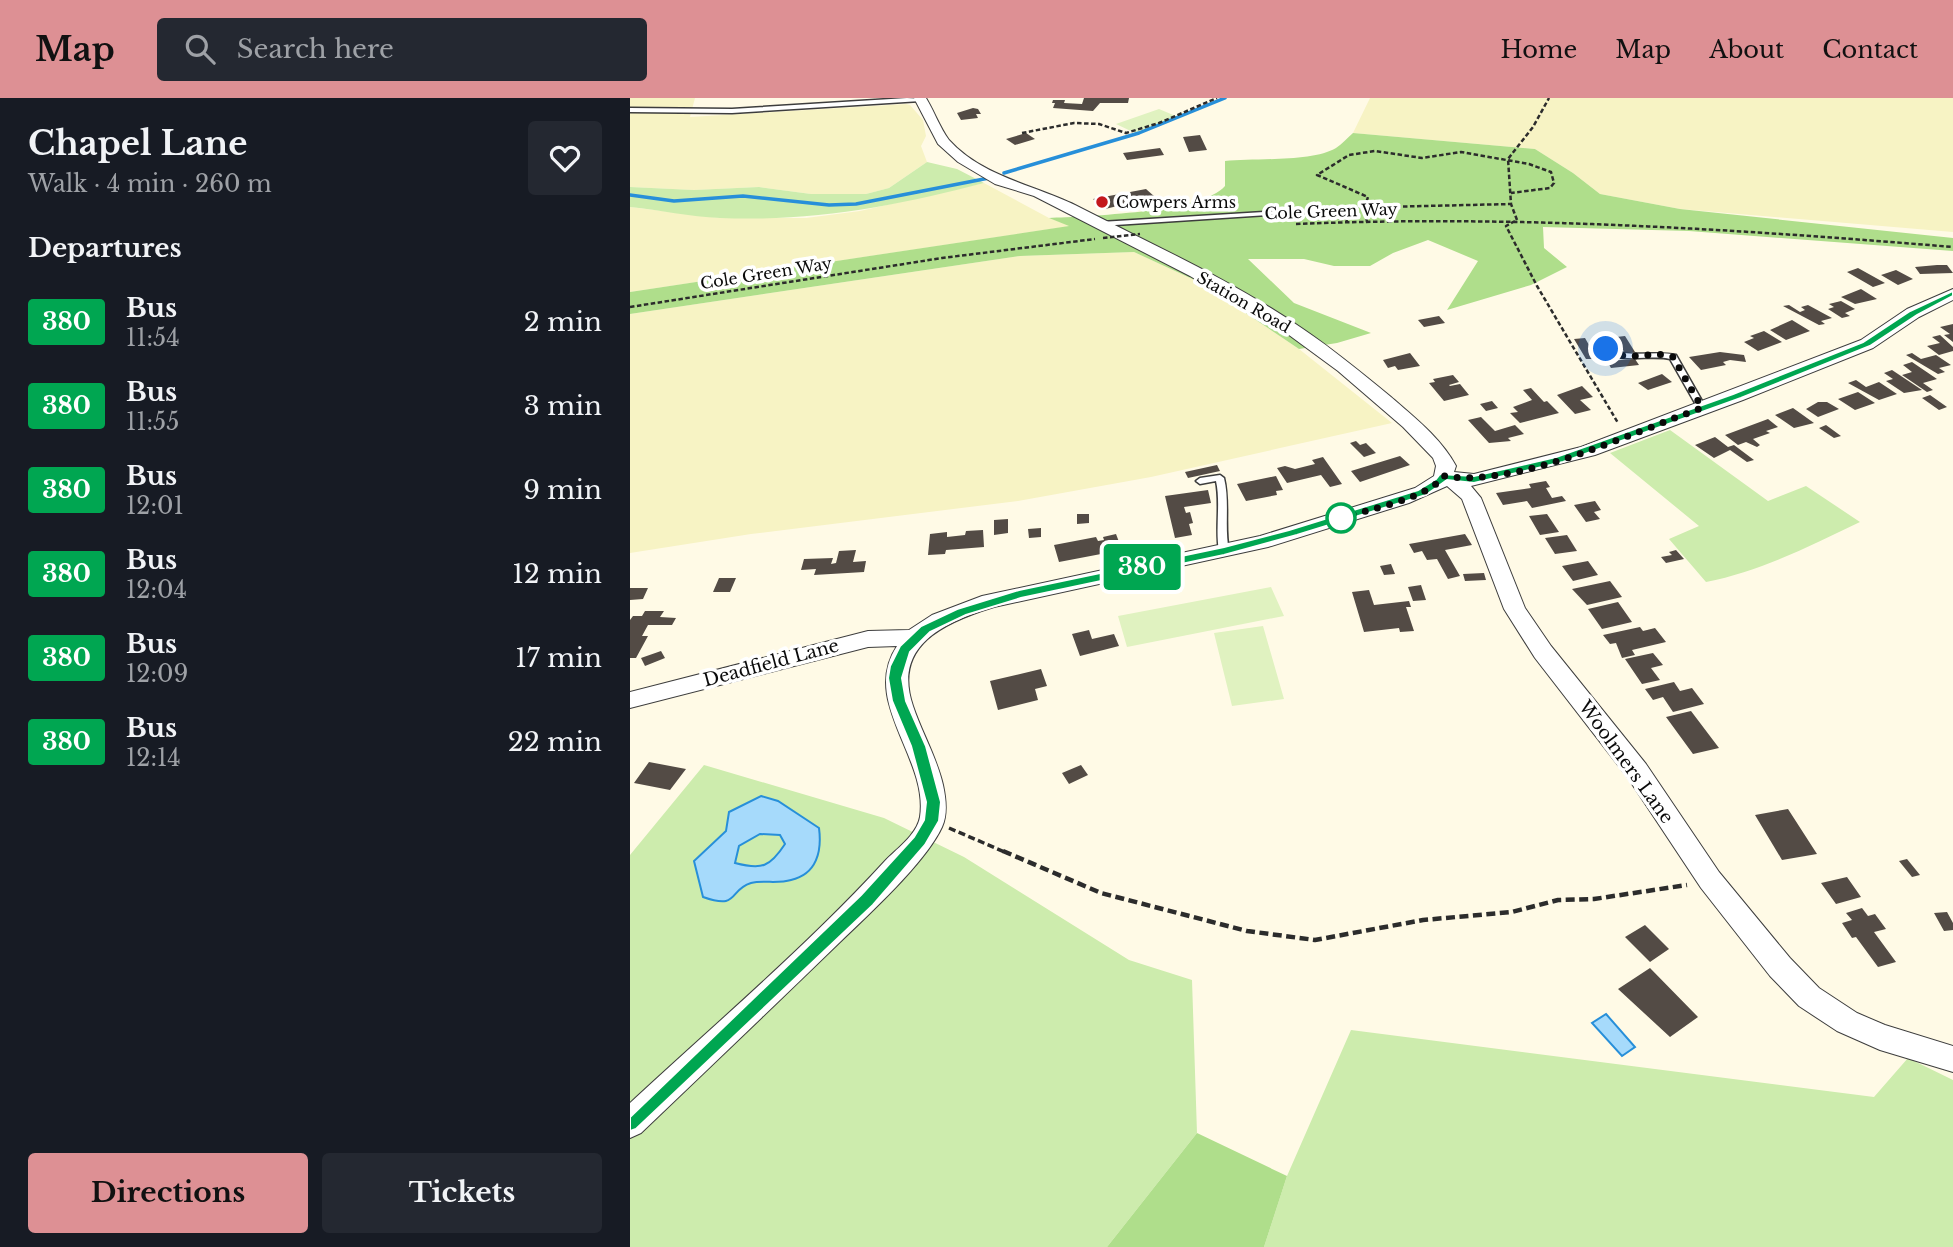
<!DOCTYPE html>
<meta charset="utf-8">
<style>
body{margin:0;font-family:"Libre Baskerville",serif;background:#242831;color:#f1f3f6;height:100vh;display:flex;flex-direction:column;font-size:26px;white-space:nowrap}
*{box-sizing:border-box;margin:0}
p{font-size:23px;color:#9ea1a6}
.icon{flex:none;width:38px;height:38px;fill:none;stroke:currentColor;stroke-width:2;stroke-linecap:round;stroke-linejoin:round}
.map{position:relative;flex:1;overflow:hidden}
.sheet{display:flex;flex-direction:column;background:#171b24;width:630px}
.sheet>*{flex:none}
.badge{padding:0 14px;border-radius:5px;font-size:24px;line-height:46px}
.you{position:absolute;width:35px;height:35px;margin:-18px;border:5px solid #fff;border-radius:50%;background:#1a73e8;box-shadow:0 0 0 10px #1a73e833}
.map>.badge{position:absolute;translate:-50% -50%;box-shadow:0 0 0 4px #fff}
h2{padding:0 28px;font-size:26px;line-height:63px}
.round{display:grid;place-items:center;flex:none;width:74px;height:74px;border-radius:7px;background:#242831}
.head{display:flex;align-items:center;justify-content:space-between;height:119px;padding:0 28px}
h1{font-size:33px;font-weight:700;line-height:52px}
.cta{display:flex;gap:14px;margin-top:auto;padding:14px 28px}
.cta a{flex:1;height:80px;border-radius:7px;background:#dd9094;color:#111;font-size:28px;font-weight:700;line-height:80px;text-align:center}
.cta a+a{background:#242831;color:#f1f3f6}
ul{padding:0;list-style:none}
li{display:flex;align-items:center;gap:21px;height:84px;padding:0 28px}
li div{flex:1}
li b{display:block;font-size:26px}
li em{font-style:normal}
li .badge{min-width:77px;font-weight:700;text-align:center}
header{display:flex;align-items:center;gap:42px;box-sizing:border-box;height:98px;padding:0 35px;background:#dd9094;color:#111}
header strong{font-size:33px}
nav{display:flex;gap:38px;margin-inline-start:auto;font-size:24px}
.search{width:490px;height:63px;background:#242831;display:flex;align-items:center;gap:18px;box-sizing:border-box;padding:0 24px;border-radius:7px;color:#9ea1a6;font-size:26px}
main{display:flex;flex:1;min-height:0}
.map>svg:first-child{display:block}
.farmland{fill:#f7f3c4}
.green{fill:#cdecad}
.forest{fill:#afde8b}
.pitch{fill:#e0f2c0}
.water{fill:#a6dafb;stroke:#278fd9;stroke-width:2;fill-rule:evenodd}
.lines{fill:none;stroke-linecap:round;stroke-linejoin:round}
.stream{stroke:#278fd9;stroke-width:3.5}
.building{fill:#534b45}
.service-casing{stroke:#3d3d3d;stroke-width:3}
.minor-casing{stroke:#3d3d3d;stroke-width:2}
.path-far2{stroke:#2c2c2c;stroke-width:2.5;stroke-dasharray:4.5 2.5;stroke-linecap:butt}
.path-far1{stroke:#2c2c2c;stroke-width:3.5;stroke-dasharray:7 3.5;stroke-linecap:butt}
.path{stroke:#2c2c2c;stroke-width:4.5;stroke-dasharray:9 4.5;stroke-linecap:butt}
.service{fill:#fff;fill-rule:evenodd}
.minor{fill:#fff;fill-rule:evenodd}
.path-bridge{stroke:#2c2c2c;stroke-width:2.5;stroke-dasharray:4.5 2.5;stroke-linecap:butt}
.line{fill:#00a651;stroke:#fff;stroke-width:2}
.walk{stroke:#0a0a0a;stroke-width:7;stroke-dasharray:0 12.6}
.poi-dot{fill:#c4181d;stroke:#fff;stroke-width:2.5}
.stop-dot{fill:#fff;stroke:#00a651;stroke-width:3.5}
.labels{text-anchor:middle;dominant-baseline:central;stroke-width:7;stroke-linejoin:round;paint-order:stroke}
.far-poi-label{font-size:16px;fill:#0a0a0a;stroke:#fff;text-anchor:start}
.far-street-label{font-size:16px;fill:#0a0a0a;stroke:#fff}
.street-label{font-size:18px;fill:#0a0a0a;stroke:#fff}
</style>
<header>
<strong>Map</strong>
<div class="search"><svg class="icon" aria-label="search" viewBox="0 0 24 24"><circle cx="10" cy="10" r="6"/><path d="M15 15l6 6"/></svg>Search here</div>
<nav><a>Home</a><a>Map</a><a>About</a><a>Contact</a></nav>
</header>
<main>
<section class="sheet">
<div class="head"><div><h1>Chapel Lane</h1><p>Walk · 4 min · 260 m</p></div><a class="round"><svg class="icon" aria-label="heart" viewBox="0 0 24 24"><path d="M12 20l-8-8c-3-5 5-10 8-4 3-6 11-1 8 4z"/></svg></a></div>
<h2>Departures</h2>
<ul>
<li><span class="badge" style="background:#00a651;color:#fff">380</span><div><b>Bus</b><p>11:54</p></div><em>2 min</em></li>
<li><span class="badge" style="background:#00a651;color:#fff">380</span><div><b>Bus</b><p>11:55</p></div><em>3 min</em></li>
<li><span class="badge" style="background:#00a651;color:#fff">380</span><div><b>Bus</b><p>12:01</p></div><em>9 min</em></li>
<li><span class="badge" style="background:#00a651;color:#fff">380</span><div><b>Bus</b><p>12:04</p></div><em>12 min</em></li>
<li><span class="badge" style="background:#00a651;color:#fff">380</span><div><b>Bus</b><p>12:09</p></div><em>17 min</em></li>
<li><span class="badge" style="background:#00a651;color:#fff">380</span><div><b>Bus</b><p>12:14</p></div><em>22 min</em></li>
</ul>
<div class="cta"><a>Directions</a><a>Tickets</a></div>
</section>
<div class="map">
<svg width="1323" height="1149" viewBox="0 0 1323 1149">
<rect width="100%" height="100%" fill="#fffae6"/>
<path class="farmland" d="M0,0H65L60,19L276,6L280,7L293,22L296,38L291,48L297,64L259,90L236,96H181L129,89L64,92L0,89Z
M740,0H1323V134L1050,111L970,96L943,75L905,51L723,35Z
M354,85L419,120L441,128L0,194V109L90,120H176L230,113Z
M504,154L571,185L669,251L762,325L521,379L388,403L121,436L0,455V216L390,158Z"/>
<path class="green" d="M297,64L327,71L354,85C267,108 181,124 90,120C60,119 30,112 0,109V89L64,92L129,89L181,96H236L259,90Z
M1040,332L1138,403L1176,388L1230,424C1180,448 1131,473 1076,484L1039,441L1069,428L980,355Z
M74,667L254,720L334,759L499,862L562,882L567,1035L477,1149H0V757Z
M721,932L1244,999L1278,960L1323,982V1149H634L657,1078Z"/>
<path class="forest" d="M723,35L905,51L943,75L970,96L1050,111L1323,140V153L1059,133L913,129L914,150L937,169L901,187L817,212L848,163L798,142L763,155L740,168H704L674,161H618L664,205L741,235L707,245L669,251L571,185L504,154L390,158L0,216V194L439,128L419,120C456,118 572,115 595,88V63C624,60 683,64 706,50C712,46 717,40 723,35Z
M567,1035L657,1078L634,1149H477Z"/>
<path class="pitch" d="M529,11L548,19L505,35L486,26Z
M641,489L654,518L497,549L488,518Z
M633,528L654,601L602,608L584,535Z"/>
<path class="water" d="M131,698L148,703L189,730C192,753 187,776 161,782C148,786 134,782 121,785C98,792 110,812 73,799L64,763L96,733L99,714ZM130,736L150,737L155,746C140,769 132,772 105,765L109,748Z
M976,916L1005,949L992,958L962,925Z"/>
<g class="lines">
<path class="stream" d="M374,75L509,35L595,0
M0,97L44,103L113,98L199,107L226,106L359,80"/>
</g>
<path class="building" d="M454,0H499L498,5H470L463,13L423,10L425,5H422L423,2H435L434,5L452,6Z
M343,10L348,11L351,16H346L348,20L331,22L327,15Z
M396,35L405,41L385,47L376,41Z
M570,37L577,52L559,54L553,39Z
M530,50L534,57L497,62L493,55Z
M516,91L525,99L475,111L463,101Z
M1307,167H1317L1323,175L1290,176L1285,169Z
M1228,170L1255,185L1243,189L1217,174Z
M1266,172L1283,181L1268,187L1251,177Z
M1231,191L1247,201L1225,206L1211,199Z
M1211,203L1225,211L1215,215L1220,218L1212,220L1198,211L1204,209L1199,206Z
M1159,207L1170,214L1175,212L1171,209L1178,207L1202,220L1191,223L1195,226L1189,227L1153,208Z
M809,218L815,225L794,229L788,222Z
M1162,222L1180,233L1156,242L1140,232Z
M1323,226V244L1314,237L1320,236L1310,229Z
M1134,233L1152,244L1128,253L1114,244L1124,240L1120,238Z
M1310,237L1323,249V253L1309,257L1297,248L1310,245L1302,239Z
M995,238L1005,254L995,255L989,246H982L978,240Z
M955,240L967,261H956L944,241Z
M1090,254L1114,257L1116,264L1100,262L1093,264L1096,267L1071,272L1059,259Z
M780,255L790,268L768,272L765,268L758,270L753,262Z
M1282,255L1291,261L1306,257L1321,267L1309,270L1315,274L1308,276L1276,257Z
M1005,261L1009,267L981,270L977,263Z
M1282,264L1307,281L1293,285L1303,292L1297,294L1272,277L1282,274L1273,267Z
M1262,272L1292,292L1274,295L1256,283L1263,281L1254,275Z
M1032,276L1042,284L1018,292L1008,285Z
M823,277L829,284L819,287L820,288L830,286L839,297L814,303L799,285L805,284L803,281Z
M1226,282L1236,289L1249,284L1267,296L1249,302L1218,285Z
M952,288L963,299L950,302L961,312L945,316L927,297Z
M901,290L914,304L917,303L929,315L890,325L880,315L888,314L883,309L902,302L893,292Z
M1228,294L1245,305L1225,312L1208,301Z
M1300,297L1317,309L1309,312L1292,300Z
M862,303L868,310L856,313L850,306Z
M1188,304H1197L1209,311L1188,319L1176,311Z
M1163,310L1184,325L1164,330L1145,317Z
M851,319L865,333L885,327L894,336L878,340L881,343L859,345L838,322Z
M1138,321L1148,329L1136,333L1140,335L1123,341L1130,347L1127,349L1116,344L1108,347L1095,337Z
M1196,327L1211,338L1204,340L1189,330Z
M1085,339L1098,349L1104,347L1124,362L1117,364L1100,352L1084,360L1065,347Z
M726,343L730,347L736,345L746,355L734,359L720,345Z
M770,358L780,367L730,384L721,373Z
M693,359L712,386L700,389L691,377L657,385L647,370L655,368L665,371L685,366L682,362Z
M587,367L590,373L558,380L555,374Z
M646,378L653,392L646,393L647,397L616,403L607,386Z
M916,383L920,389L916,390L922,400L932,398L936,403L902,410L897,403L873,407L866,395L901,390L899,386Z
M578,392L581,405L554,409L556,415L560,414L563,425L559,426L562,437L545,440L535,398Z
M965,403L971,412L964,414L970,421L956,424L944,407Z
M447,416H459V425L447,426Z
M917,416L929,434L910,437L899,418Z
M378,421V435L364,437V422Z
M411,430V439L399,440L398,431Z
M353,432L354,449L316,452L315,456L298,457L300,436L317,434V439L335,437L336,433Z
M486,436L492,452L429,464L424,447L466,439L468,443L474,442L473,439Z
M835,436L842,447L815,452L830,478L818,481L807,461L797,462L792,453L784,455L779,446Z
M937,437L947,453L925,456L915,440Z
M226,452L223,464L236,463L234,474L184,477L186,471L171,472L174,461L203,460L201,466L206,465L209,453Z
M1046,452L1054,461L1036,465L1031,459L1042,457L1039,454Z
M958,463L968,477L943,483L932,468Z
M761,466L765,476L754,477L750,468Z
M854,475L856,482L835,483L833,476Z
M89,480H106L100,494H83Z
M980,483L992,499L957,507L942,491Z
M791,487L796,502L783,503L778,489Z
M0,490H18L13,501L0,502Z
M739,492L744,507L779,503L781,509H776L784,533L770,534L769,530L734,534L722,494Z
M988,504L1002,524L972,531L958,511Z
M15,513H34L30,519L46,520L42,527H18L12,538H18L6,560H0V522L3,518H12Z
M1010,529L1013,533L1025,530L1036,544L1002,552L1005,557L992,560L986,545L980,546L973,537Z
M459,532L462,541L484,536L489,548L450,558L442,536Z
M31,553L35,560L15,568L11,560Z
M1023,555L1033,567L1021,570L1030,582L1012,586L995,561Z
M411,571L417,588L405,591L408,602L368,612L360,583Z
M1044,584L1050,593L1062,590L1074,606L1043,614L1033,599L1023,602L1015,591Z
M1061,613L1089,650L1063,656L1036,619Z
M19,664L56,671L40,692L4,685Z
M451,667L458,677L439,686L432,675Z
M1158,711L1187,756L1152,762L1125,717Z
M1277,761L1290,777L1282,779L1269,763Z
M1217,779L1231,799L1206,806L1191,785Z
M1232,810L1238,818L1245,816L1256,831L1244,834L1266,864L1248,869L1226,839L1222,840L1212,825L1222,822L1216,815Z
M1317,814L1323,825V832L1314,833L1304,815Z
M1015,827L1039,851L1020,864L995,839Z
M1020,870L1068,919L1040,939L988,891Z"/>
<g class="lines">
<g class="service-casing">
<path id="service" d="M277,0L294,1L291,3L102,15L0,14V10L102,11Z
M665,112L668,114L667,115L470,128L467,126L470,124Z
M968,238H974L979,250C1000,261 1024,252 1046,257L1076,310L1072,313L1069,312L1040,261C1022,256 985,267 972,251C970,248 969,244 967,240Z
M590,377L594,380C600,404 594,429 599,453L594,456L589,453C585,430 591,406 586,383L570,386L566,383L570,380Z"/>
</g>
<g class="minor-casing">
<path id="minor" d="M284,0H296C304,13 310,30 319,42C351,78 404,87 445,107C521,146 602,182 673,231C704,252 732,275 761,299C784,319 811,340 826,368L824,374L844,376L951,349L1231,242L1277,211L1323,191V202L1289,219L1243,250L1113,302L965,357L841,388L851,400L895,510L921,548L1016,666L1089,774L1160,860L1189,890L1227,915L1255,927L1323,948V974L1250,952L1207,933L1169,908L1140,878L1071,790L998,680L905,560L874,511L832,401L817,388L779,405L638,449L364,509C315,524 262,547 283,608C292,635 307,660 313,687C316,701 318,716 312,729C296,764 239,816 210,844C144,908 77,972 11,1035L0,1040V1005C85,926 175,850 254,764C265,752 287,737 290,719C299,660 230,604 267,548L238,549L0,610V594L238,533L279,532L302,517L352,498L630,438L785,390L804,378L806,368L803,360L773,329L708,273L659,237L560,178L404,98L365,86L328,64L308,46Z"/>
</g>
<path class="path-far2" d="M392,35L444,25L469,26L496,35L529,25L587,0
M710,110L881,106
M674,115L718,122
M887,122L881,106L878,61L903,29L919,0
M885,123L876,128L907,188L988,325
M737,124L735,108L738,99L687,77L719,57L745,53L792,60L831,54L899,66L921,74L924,85L920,90L881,95
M666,126C886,117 1104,131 1323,149
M0,209L312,160L465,141"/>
<path class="path-far1" d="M319,730L377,755"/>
<path class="path" d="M373,753L471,795L617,833L685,842L793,822L882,814L928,802L964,801L1057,787"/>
<use href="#service" class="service"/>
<use href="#minor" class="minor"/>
<path class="path-bridge" d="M473,140L510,136"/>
</g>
<path class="line" d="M1323,193V198L1287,217L1240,248L1111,300L933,364L844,385L817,382L796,397L667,437L594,457L391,500L336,517L300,534L280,554L272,580L276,603L296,648L311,704L309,723L295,747L243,807L6,1031L0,1033V1019L231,797L284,739L294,722L296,704L281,648L262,603L258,580L260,568L270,548L291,528L327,511L389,492L594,449L659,432L788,392L806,381L810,376L844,378L926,359L1103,296L1233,244L1280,213Z"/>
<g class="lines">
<path class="walk" d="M711,420C737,412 799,400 814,378C888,390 1000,335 1072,310L1043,259C1021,251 997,266 976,251"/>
</g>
<circle class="poi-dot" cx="472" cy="104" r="7"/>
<circle class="stop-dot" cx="711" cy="420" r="14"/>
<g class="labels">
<g class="far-poi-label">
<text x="486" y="104">Cowpers Arms</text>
</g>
<g class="far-street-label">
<text transform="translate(701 113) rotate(-2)">Cole Green Way</text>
<text transform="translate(136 175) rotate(-9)">Cole Green Way</text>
<text transform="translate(614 204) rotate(30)">Station Road</text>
</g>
<g class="street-label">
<text transform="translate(141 565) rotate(-15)">Deadfield Lane</text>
<text transform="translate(996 664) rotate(54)">Woolmers Lane</text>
</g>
</g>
</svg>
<div class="you" style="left:976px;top:251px"></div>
<b class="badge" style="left:512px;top:469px;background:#00a651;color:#fff">380</b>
</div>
</main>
